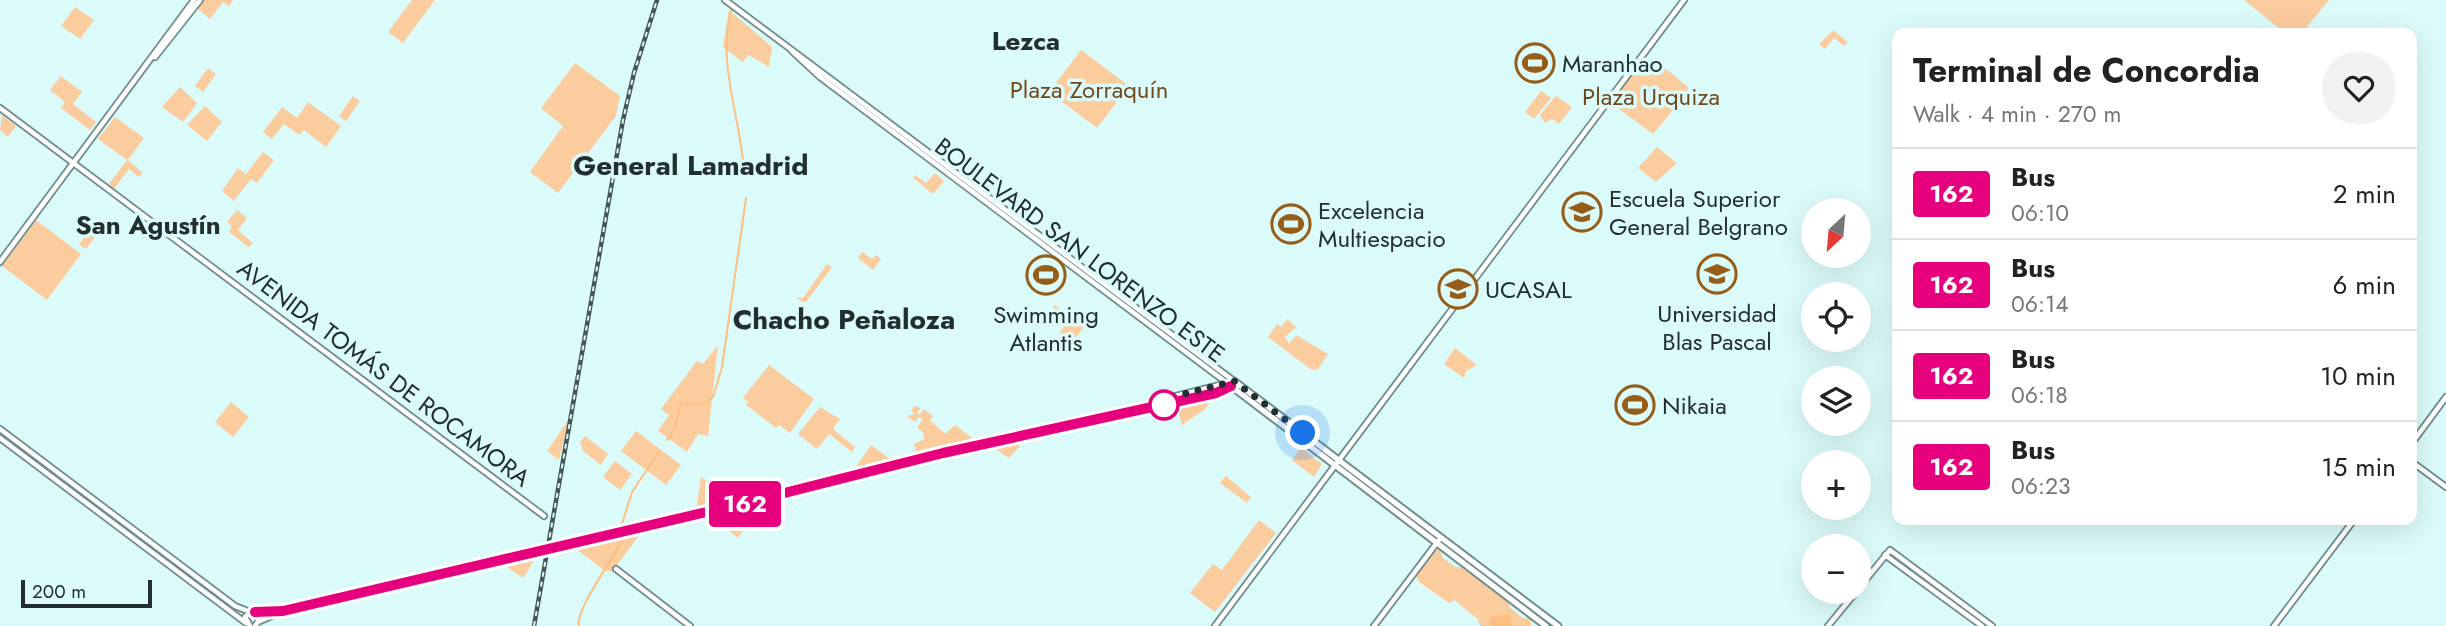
<!DOCTYPE html>
<meta charset="utf-8">
<style>
body{margin:0;font-family:Jost,sans-serif;background:#f2f2f2;color:#222;height:100vh;display:flex;flex-direction:column;font-size:26px;white-space:nowrap}
*{box-sizing:border-box;margin:0}
p{font-size:23px;color:#767676}
.icon{flex:none;width:38px;height:38px;fill:none;stroke:currentColor;stroke-width:2;stroke-linecap:round;stroke-linejoin:round}
.map{position:relative;flex:1;overflow:hidden}
.side{position:absolute;left:1892px;top:28px;width:525px;height:497px;display:flex;flex-direction:column;background:#fff;border-radius:14px;box-shadow:0 7px 28px #0002}
.side>*{flex:none}
.badge{padding:0 14px;border-radius:5px;font-size:24px;line-height:46px}
.needle{width:46px;rotate:206deg}
.controls{position:absolute;left:1801px;top:198px;display:grid;gap:14px}
.controls a{display:grid;place-items:center;width:70px;height:70px;border-radius:50%;background:#fff;box-shadow:0 7px 28px #0002;font-size:35px}
.scale{position:absolute;left:21px;bottom:18px;width:131px;box-sizing:border-box;padding-left:7px;border:4px solid #232f2f;border-top:0;font-size:19px;line-height:24px;white-space:nowrap;color:#232f2f;-webkit-text-stroke:5px #dbfbfa;paint-order:stroke}
.you{position:absolute;width:35px;height:35px;margin:-18px;border:5px solid #fff;border-radius:50%;background:#1a73e8;box-shadow:0 0 0 10px #1a73e833}
.map>.badge{position:absolute;translate:-50% -50%;box-shadow:0 0 0 4px #fff}
.round{display:grid;place-items:center;flex:none;width:74px;height:74px;border-radius:37px;background:#f2f2f2}
.head{display:flex;align-items:center;justify-content:space-between;height:119px;padding:0 21px}
h1{font-size:33px;font-weight:700;line-height:52px}
ul{padding:0;list-style:none}
li{display:flex;align-items:center;gap:21px;height:91px;padding:0 21px;border-top:2px solid #e0e0e0}
li div{flex:1}
li b{display:block;font-size:26px}
li em{font-style:normal}
li .badge{min-width:77px;font-weight:700;text-align:center}
.map>svg:first-child{display:block}
.green{fill:#fbcc9e}
.water{fill:#fdbf82}
.lines{fill:none;stroke-linecap:round;stroke-linejoin:round}
.stream{stroke:#fdbf82;stroke-width:2}
.tertiary-casing{stroke:#708d8d;stroke-width:8}
.secondary-casing{stroke:#708d8d;stroke-width:8}
.primary-casing{stroke:#708d8d;stroke-width:9}
.tertiary{stroke:#fff;stroke-width:4.5}
.secondary{stroke:#fff;stroke-width:4.5}
.primary{stroke:#fff;stroke-width:5}
.rail-casing{stroke:#455454;stroke-width:4.5}
.rail{stroke:#dbfbfa;stroke-width:2;stroke-dasharray:5;stroke-linecap:butt}
.line-casing{stroke:#fff;stroke-width:16}
.line{stroke:#e6007e;stroke-width:10}
.walk{stroke:#232f2f;stroke-width:7;stroke-dasharray:0 12.6}
.stop-dot{fill:#fff;stroke:#e6007e;stroke-width:3.5}
.labels{text-anchor:middle;dominant-baseline:central;stroke-width:7;stroke-linejoin:round;paint-order:stroke}
.poi-label{font-size:24px;fill:#232f2f;stroke:#dbfbfa;text-anchor:start}
.park-label{font-size:24px;fill:#70481b;stroke:#dbfbfa}
.street-label{font-size:24px;fill:#232f2f;stroke:#dbfbfa}
.neighbourhood-label{font-size:26px;font-weight:bold;fill:#232f2f;stroke:#dbfbfa}
.quarter-label{font-size:28px;font-weight:bold;fill:#232f2f;stroke:#dbfbfa}
</style>
<div class="map">
<svg width="2446" height="626" viewBox="0 0 2446 626">
<rect width="100%" height="100%" fill="#dbfbfa"/>
<path class="green" d="M204,0H233L229,6L223,2L210,19L198,9Z
M412,0H435L403,43L388,32Z
M2244,0H2329L2302,33H2285Z
M75,7L94,20L80,39L61,26Z
M729,10L772,47L769,67L749,55L743,62L723,47Z
M1833,30L1848,42L1844,46L1834,38L1825,49L1819,44Z
M1081,50L1129,86L1097,128L1049,92Z
M1654,59L1688,87V92L1653,134L1619,109L1614,99L1643,61Z
M575,63L620,96L616,116L558,193L530,172L563,126L541,108Z
M208,68L216,74L203,92L195,86Z
M61,76L82,92L73,104L96,122L90,130L61,108L65,102L50,90Z
M180,87L197,103L183,122L162,107Z
M1541,91L1551,98L1534,119L1525,112Z
M353,96L360,101L346,121L339,116Z
M1556,96L1572,107L1559,124L1552,119L1545,123L1540,115Z
M308,102L341,126L326,147L304,130L299,135L284,124L272,139L263,132L282,107L297,118Z
M205,106L222,122L207,141L187,125Z
M2,115L16,126L8,137L0,130Z
M115,117L144,138L128,160L143,173L139,177L129,169L114,189L109,184L127,160L98,139Z
M1657,147L1677,163L1656,182L1638,168Z
M263,152L274,160L257,183L251,179L234,201L222,191L238,168L246,174Z
M935,173L944,181L933,194L913,178L915,175L926,183Z
M237,210L247,218L238,230L253,243L249,247L229,232L232,226L227,222Z
M36,220L81,254L47,300L2,266Z
M94,225L101,230L86,249L79,244Z
M862,252L872,259L876,255L881,259L873,270L858,258Z
M827,264L832,267L806,302H802L796,297L803,298Z
M1055,305L1084,327L1072,343L1059,333L1065,325L1049,313Z
M1287,319L1296,327L1285,337L1289,344L1296,335L1328,354L1318,369L1312,370L1268,337L1277,324L1281,327Z
M718,345L708,436L698,434L687,452L658,431L669,415L661,409L697,361L703,364Z
M1455,348L1477,365L1466,371L1464,378L1444,364Z
M769,365L814,399L790,433L779,425L776,428L746,405L748,401L743,398Z
M1214,396L1205,409L1182,425L1179,413L1185,402Z
M231,402L249,417L233,437L215,422Z
M914,406L921,408L917,413L919,415L924,409L933,416L930,420L945,434L955,425L972,438L971,442L916,453L914,444L924,439L923,432L917,428L923,419L919,417L915,422L907,416L915,414L911,411Z
M820,407L840,419L833,429L855,447L852,452L829,434L817,449L798,434Z
M569,419L559,460L547,451Z
M636,431L681,465L666,485L621,451Z
M585,436L608,454L601,465L583,451L580,442Z
M1018,443L1020,446L1009,458L992,447Z
M871,445L890,459V462L854,470Z
M1301,448L1322,464L1314,477L1292,460Z
M615,461L632,474L620,490L603,477Z
M1226,476L1251,497L1247,503L1220,483Z
M701,477L731,501L697,506Z
M740,514L750,521L738,538L728,530Z
M1259,520L1276,533L1215,612L1190,593L1213,564L1222,570Z
M640,534L612,572L604,570L576,549Z
M1440,550L1443,558L1455,567H1461L1510,603L1509,607L1523,618L1531,619V626H1482L1478,623L1479,620L1454,600L1449,603L1419,582L1416,576L1435,551Z
M535,559L523,578L507,567Z"/>
<path class="water" d="M1510,614L1512,626H1490V617Z"/>
<g class="lines">
<path class="stream" d="M731,10C717,63 740,116 744,170
M667,440L674,430L681,403L701,405L713,397L722,367L746,198
M621,527L632,492L659,452
M579,626C575,610 612,561 621,542"/>
<g class="tertiary-casing">
<path id="tertiary" d="M0,108L544,516
M2412,443L2446,397
M1339,460L1684,0
M2412,462L2446,487
M1885,555L1982,626
M616,569L690,626
M1858,589L1890,550L1992,626
M1374,626L1439,540
M1828,626L1856,592
M2274,626L2354,520"/>
</g>
<g class="secondary-casing">
<path id="secondary" d="M725,0L1234,381
M155,57L200,0
M0,262L194,0
M1149,406L1152,402L1228,383
M0,429L235,606L250,612
M0,438L246,623
M256,612L278,611
M260,621L283,611L741,504L943,453L1216,393L1231,386L820,77L792,51
M250,626L245,617L253,611L260,619L255,626
M1215,626L1339,460"/>
</g>
<g class="primary-casing">
<path id="primary" d="M1234,381L1558,626
M1231,386L1546,626"/>
</g>
<use href="#tertiary" class="tertiary"/>
<use href="#secondary" class="secondary"/>
<use href="#primary" class="primary"/>
<g class="rail-casing">
<path id="rail" d="M534,626L623,120L634,73L657,0"/>
</g>
<use href="#rail" class="rail"/>
</g>
<g class="lines">
<g class="line-casing">
<path id="line" d="M255,612L283,611L741,504L943,453L1216,393L1231,386"/>
</g>
<use href="#line" class="line"/>
<path class="walk" d="M1164,405L1157,401L1234,381L1303,433"/>
</g>
<defs>
<g id="stadium-ring" transform="scale(2.0125)"><circle r="9.5" fill="#dbfbfa" stroke="#965d19" stroke-width="1.5"/><path d="M0-5a6.5 5 0 1 0 0 10a6.5 5 0 1 0 0-10ZM-3.5-1.8h7v3.6h-7Z" fill="#965d19"/></g>
<g id="university-ring" transform="scale(2.0125)"><circle r="9.5" fill="#dbfbfa" stroke="#965d19" stroke-width="1.5"/><path d="M0-5L7-2L0 1L-7-2ZM-4 1L0 2.5L4 1V4Q0 6-4 4Z" fill="#965d19"/></g>
</defs>
<g fill-rule="evenodd">
<use href="#stadium-ring" x="1535" y="63"/>
<use href="#university-ring" x="1582" y="212"/>
<use href="#stadium-ring" x="1291" y="224"/>
<use href="#university-ring" x="1717" y="274"/>
<use href="#stadium-ring" x="1046" y="275"/>
<use href="#university-ring" x="1458" y="289"/>
<use href="#stadium-ring" x="1635" y="405"/>
</g>
<circle class="stop-dot" cx="1164" cy="405" r="14"/>
<g class="labels">
<g class="poi-label">
<text x="1562" y="63">Maranhao</text>
<text x="1609" y="198">Escuela Superior<tspan x="1609" dy="28">General Belgrano</tspan></text>
<text x="1318" y="210">Excelencia<tspan x="1318" dy="28">Multiespacio</tspan></text>
<text x="1485" y="289">UCASAL</text>
<text x="1717" y="313" text-anchor="middle">Universidad<tspan x="1717" dy="28">Blas Pascal</tspan></text>
<text x="1046" y="314" text-anchor="middle">Swimming<tspan x="1046" dy="28">Atlantis</tspan></text>
<text x="1662" y="405">Nikaia</text>
</g>
<g class="park-label">
<text x="1089" y="89">Plaza Zorraquín</text>
<text x="1651" y="96">Plaza Urquiza</text>
</g>
<g class="street-label">
<text transform="translate(1080 250) rotate(37)">BOULEVARD SAN LORENZO ESTE</text>
<text transform="translate(384 373) rotate(37)">AVENIDA TOMÁS DE ROCAMORA</text>
</g>
<g class="neighbourhood-label">
<text x="1026" y="41">Lezca</text>
<text x="148" y="225">San Agustín</text>
</g>
<g class="quarter-label">
<text x="691" y="165">General Lamadrid</text>
<text x="844" y="319">Chacho Peñaloza</text>
</g>
</g>
</svg>
<div class="controls">
<a><svg class="needle" viewBox="-14 -14 28 28"><path d="M0-13l5 13h-10z" fill="#e53935"/><path d="M0 13l5-13h-10z" fill="#767676"/></svg></a>
<a><svg class="icon" aria-label="locate" viewBox="0 0 24 24"><circle cx="12" cy="12" r="6"/><path d="M12 2v4M12 18v4M2 12h4M18 12h4"/></svg></a>
<a><svg class="icon" aria-label="layers" viewBox="0 0 24 24"><path d="M12 4l9 5-9 5-9-5zM3 14l9 5 9-5"/></svg></a>
<a>+</a>
<a>−</a>
</div>
<div class="scale">200 m</div>
<div class="you" style="left:1303px;top:433px"></div>
<b class="badge" style="left:745px;top:504px;background:#e6007e;color:#fff">162</b>
<section class="side">
<div class="head"><div><h1>Terminal de Concordia</h1><p>Walk · 4 min · 270 m</p></div><a class="round"><svg class="icon" aria-label="heart" viewBox="0 0 24 24"><path d="M12 20l-8-8c-3-5 5-10 8-4 3-6 11-1 8 4z"/></svg></a></div>
<ul>
<li><span class="badge" style="background:#e6007e;color:#fff">162</span><div><b>Bus</b><p>06:10</p></div><em>2 min</em></li>
<li><span class="badge" style="background:#e6007e;color:#fff">162</span><div><b>Bus</b><p>06:14</p></div><em>6 min</em></li>
<li><span class="badge" style="background:#e6007e;color:#fff">162</span><div><b>Bus</b><p>06:18</p></div><em>10 min</em></li>
<li><span class="badge" style="background:#e6007e;color:#fff">162</span><div><b>Bus</b><p>06:23</p></div><em>15 min</em></li>
</ul>
</section>
</div>
